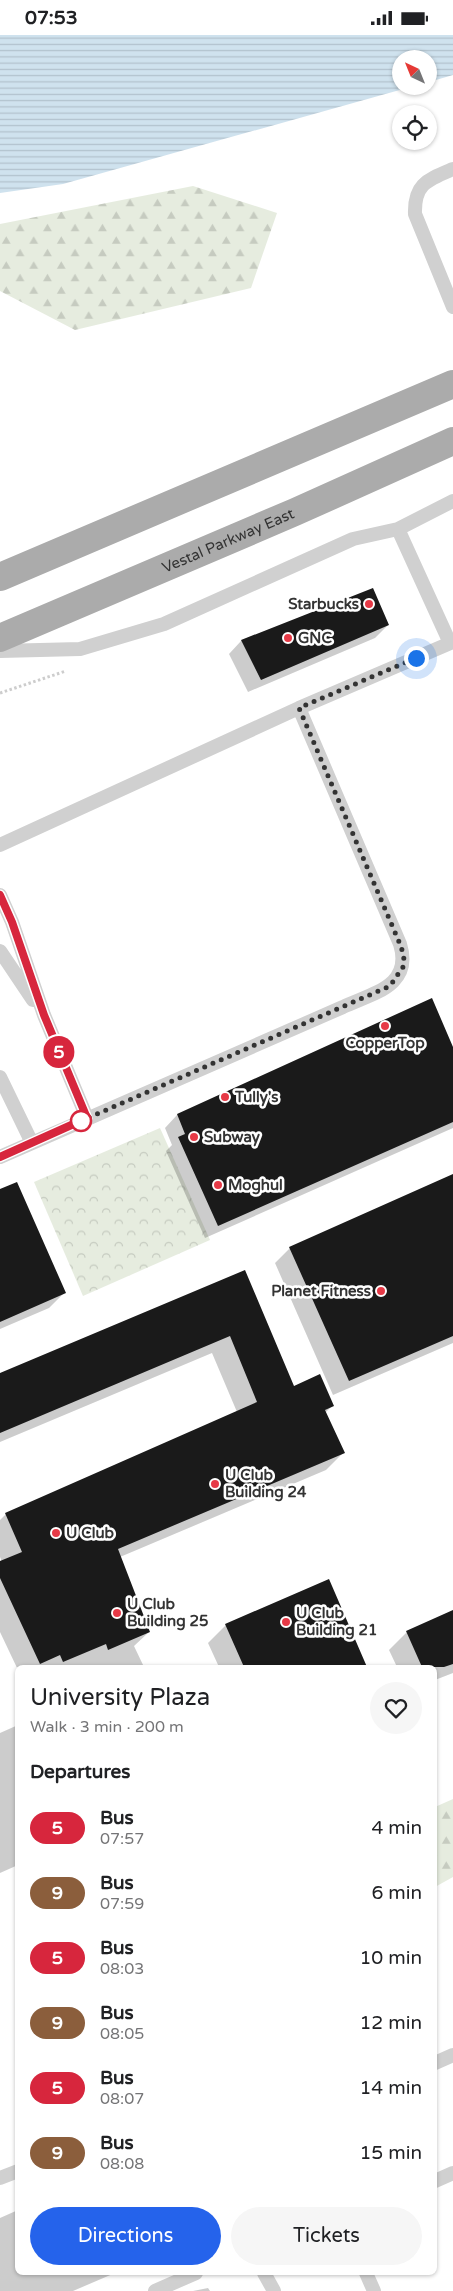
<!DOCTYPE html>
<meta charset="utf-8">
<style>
body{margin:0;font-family:"Varela Round",sans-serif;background:#f6f6f6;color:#202124;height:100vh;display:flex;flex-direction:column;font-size:19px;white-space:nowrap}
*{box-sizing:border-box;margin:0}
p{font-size:16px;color:#757577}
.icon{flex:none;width:28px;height:28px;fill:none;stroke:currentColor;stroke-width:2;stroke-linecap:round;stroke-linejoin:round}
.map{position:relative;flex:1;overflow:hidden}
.side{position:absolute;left:15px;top:1630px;width:422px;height:610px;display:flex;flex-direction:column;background:#fff;border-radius:8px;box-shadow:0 1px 4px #0004}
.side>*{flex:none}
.badge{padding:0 10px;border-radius:16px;font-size:18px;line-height:32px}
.needle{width:32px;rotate:317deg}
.tools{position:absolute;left:392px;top:15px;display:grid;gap:10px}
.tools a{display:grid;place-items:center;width:45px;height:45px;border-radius:50%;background:#fff;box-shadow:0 1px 4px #0004;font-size:25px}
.you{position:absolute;width:25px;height:25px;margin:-12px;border:4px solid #fff;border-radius:50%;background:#1a73e8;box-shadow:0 0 0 8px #1a73e833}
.map>.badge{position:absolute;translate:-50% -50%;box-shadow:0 0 0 2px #fff}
h2{padding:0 15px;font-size:19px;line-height:45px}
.round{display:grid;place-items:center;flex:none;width:52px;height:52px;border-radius:26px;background:#f6f6f6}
.summary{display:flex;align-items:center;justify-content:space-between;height:85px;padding:0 15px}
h1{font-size:24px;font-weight:600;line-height:38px}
.primary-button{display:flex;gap:10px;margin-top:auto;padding:10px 15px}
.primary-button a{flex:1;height:58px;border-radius:30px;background:#2563eb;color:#fff;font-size:20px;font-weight:600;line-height:58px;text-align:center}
.primary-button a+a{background:#f6f6f6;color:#202124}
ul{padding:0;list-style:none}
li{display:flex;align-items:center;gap:15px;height:65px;padding:0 15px}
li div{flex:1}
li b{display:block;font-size:19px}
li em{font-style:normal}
li .badge{min-width:55px;font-weight:700;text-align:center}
.status{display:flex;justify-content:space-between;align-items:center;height:35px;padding:0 25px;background:#fff;direction:ltr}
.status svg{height:14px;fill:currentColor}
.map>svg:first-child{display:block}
.forest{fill:url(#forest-firs)}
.park{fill:url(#park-crowns)}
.water{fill:url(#water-rules)}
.shadow{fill:#0003}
.building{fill:#1a1a1a}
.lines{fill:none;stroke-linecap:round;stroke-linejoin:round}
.path{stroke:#cdcdcd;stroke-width:3;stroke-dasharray:2.5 2.5;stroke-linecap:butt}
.lane{stroke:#d0d0d0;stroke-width:14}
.primary{stroke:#ababab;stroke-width:28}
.line-casing{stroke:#fff;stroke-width:11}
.line{stroke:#d7263d;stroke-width:8}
.walk{stroke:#333;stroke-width:5;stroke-dasharray:0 9}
.poi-dot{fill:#e63946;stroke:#fff;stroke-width:2}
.stop-dot{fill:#fff;stroke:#d7263d;stroke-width:2.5}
.labels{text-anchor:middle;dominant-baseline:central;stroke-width:5;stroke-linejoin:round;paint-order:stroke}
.street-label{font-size:15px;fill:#333;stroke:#fff}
.poi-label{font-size:15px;font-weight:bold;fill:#333;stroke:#fff;text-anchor:start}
</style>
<div class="status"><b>07:53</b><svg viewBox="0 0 49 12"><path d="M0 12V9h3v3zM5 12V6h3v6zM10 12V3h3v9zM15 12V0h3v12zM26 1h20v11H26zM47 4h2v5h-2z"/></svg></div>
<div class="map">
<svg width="453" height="2256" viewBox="0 0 453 2256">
<defs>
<pattern id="forest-firs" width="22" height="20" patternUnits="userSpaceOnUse" patternTransform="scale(1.25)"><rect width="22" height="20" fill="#e6ecdf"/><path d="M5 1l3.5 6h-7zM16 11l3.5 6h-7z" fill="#c6cbc0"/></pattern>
<pattern id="park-crowns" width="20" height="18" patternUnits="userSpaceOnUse" patternTransform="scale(1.25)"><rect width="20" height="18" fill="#e6ecdf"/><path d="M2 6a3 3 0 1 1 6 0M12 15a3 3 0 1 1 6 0" fill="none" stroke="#c6cbc0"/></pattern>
<pattern id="water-rules" width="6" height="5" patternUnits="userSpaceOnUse" patternTransform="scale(1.25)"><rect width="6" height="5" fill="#cfe2ee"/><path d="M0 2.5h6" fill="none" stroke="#b2c2cd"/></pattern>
</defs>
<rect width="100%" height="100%" fill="#fff"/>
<path class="forest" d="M193,151L277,178L251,253L75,295L0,256V189Z
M453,1764V1842L435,1852V1772Z"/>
<path class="park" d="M160,1093L210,1205L83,1261L34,1147Z"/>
<path class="water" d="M0,0H453V40L429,47V24H401V51H414L63,149L0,158Z"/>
<path class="shadow" d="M372,555L388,590L375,603L248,657L229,619L241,606Z
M453,1015V1093L205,1203L166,1116L172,1110L165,1093L177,1080Z
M453,1141V1308L333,1360L275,1228L290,1213Z
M0,1156L64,1258L49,1273L0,1294Z
M245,1237L293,1352L333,1370L325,1378L343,1418L326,1435L120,1522L149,1597L134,1611L144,1632H18V1635L0,1597V1527H2L0,1522V1485L6,1479L237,1377L212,1318L0,1407V1339Z
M328,1545L366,1632H219L208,1608L226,1590Z
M453,1576V1638L435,1645V1632H397L389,1615L407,1597Z
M18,1690V1830L0,1838V1698Z
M18,2175V2238H115L73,2256H0V2183Z
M208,2253L210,2256H193Z"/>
<path class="building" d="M373,553L389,590L261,645L241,605Z
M432,963L453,1012V1087L218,1191L178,1102L185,1099L177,1079Z
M453,1139V1301L349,1346L289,1212Z
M17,1147L66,1258L0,1287V1154Z
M245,1235L294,1351L320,1339L334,1371L325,1375L345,1418L118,1514L150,1597L108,1615L106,1609L63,1627L60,1620L40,1629L0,1543V1526L22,1517L5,1478L257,1367L230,1301L0,1398V1338Z
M329,1544L367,1632H244L225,1589Z
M453,1575V1629L444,1632H422L406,1596Z"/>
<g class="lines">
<path class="path" d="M0,658L66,636"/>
<path class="lane" d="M453,134C427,145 414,149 415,179L453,272
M398,494L450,608
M0,616L80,614L164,589L353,504L398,494L453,466
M0,810L299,673L453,607
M0,860L12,887L44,980L87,1083
M0,916L33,965
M0,1042L32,1108
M0,1122L343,972C373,958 413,951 400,909L299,673
M435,2028L453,2020
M0,2143L18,2136
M435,2146L453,2138
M264,2238L274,2256
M366,2238L374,2256
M155,2256L196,2238"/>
<g class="primary">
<path d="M0,542L453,349"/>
<path id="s1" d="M0,603L295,477L453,406"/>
</g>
</g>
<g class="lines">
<g class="line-casing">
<path id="line" d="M0,860L12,887L44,980L87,1083L0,1122"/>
</g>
<use href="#line" class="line"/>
<path class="walk" d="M81,1086L390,951L403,932L404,921L400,909L299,673L416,623"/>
</g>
<g class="poi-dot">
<circle cx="369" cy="569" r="5"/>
<circle cx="288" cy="603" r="5"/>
<circle cx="385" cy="991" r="5"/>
<circle cx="225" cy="1062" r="5"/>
<circle cx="194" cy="1102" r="5"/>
<circle cx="218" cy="1150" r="5"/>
<circle cx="381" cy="1256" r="5"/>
<circle cx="215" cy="1449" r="5"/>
<circle cx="56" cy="1498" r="5"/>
<circle cx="117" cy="1578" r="5"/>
<circle cx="286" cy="1587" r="5"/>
</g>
<circle class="stop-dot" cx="81" cy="1086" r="10"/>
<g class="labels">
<g class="street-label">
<text stroke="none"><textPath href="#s1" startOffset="248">Vestal Parkway East</textPath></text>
</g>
<g class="poi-label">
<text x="359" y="569" text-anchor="end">Starbucks</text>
<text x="298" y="603">GNC</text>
<text x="385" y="1008" text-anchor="middle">CopperTop</text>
<text x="235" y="1062">Tully's</text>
<text x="204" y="1102">Subway</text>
<text x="228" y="1150">Moghul</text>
<text x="371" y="1256" text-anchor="end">Planet Fitness</text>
<text x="225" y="1440">U Club<tspan x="225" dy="17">Building 24</tspan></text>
<text x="66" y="1498">U Club</text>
<text x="127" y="1569">U Club<tspan x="127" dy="17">Building 25</tspan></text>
<text x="296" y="1578">U Club<tspan x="296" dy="17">Building 21</tspan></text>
</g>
</g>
</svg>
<div class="tools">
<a><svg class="needle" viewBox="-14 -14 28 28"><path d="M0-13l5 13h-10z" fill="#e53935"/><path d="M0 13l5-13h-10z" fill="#757577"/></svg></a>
<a><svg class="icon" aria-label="locate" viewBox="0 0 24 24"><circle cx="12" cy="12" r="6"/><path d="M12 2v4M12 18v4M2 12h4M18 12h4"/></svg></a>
</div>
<div class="you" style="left:416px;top:623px"></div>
<b class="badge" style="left:59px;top:1017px;background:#d7263d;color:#fff">5</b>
<section class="side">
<div class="summary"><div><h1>University Plaza</h1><p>Walk · 3 min · 200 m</p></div><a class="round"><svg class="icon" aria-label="heart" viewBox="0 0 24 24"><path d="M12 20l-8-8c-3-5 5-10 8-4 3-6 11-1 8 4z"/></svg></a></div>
<h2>Departures</h2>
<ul>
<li><span class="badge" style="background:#d7263d;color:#fff">5</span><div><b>Bus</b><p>07:57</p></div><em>4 min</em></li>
<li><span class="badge" style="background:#8b5e3c;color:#fff">9</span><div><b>Bus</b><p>07:59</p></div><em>6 min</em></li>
<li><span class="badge" style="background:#d7263d;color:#fff">5</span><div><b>Bus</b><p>08:03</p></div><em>10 min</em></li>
<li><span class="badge" style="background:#8b5e3c;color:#fff">9</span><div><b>Bus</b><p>08:05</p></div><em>12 min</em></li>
<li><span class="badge" style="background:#d7263d;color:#fff">5</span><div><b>Bus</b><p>08:07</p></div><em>14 min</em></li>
<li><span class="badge" style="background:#8b5e3c;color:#fff">9</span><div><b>Bus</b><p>08:08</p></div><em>15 min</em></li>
</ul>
<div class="primary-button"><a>Directions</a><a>Tickets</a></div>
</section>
</div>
